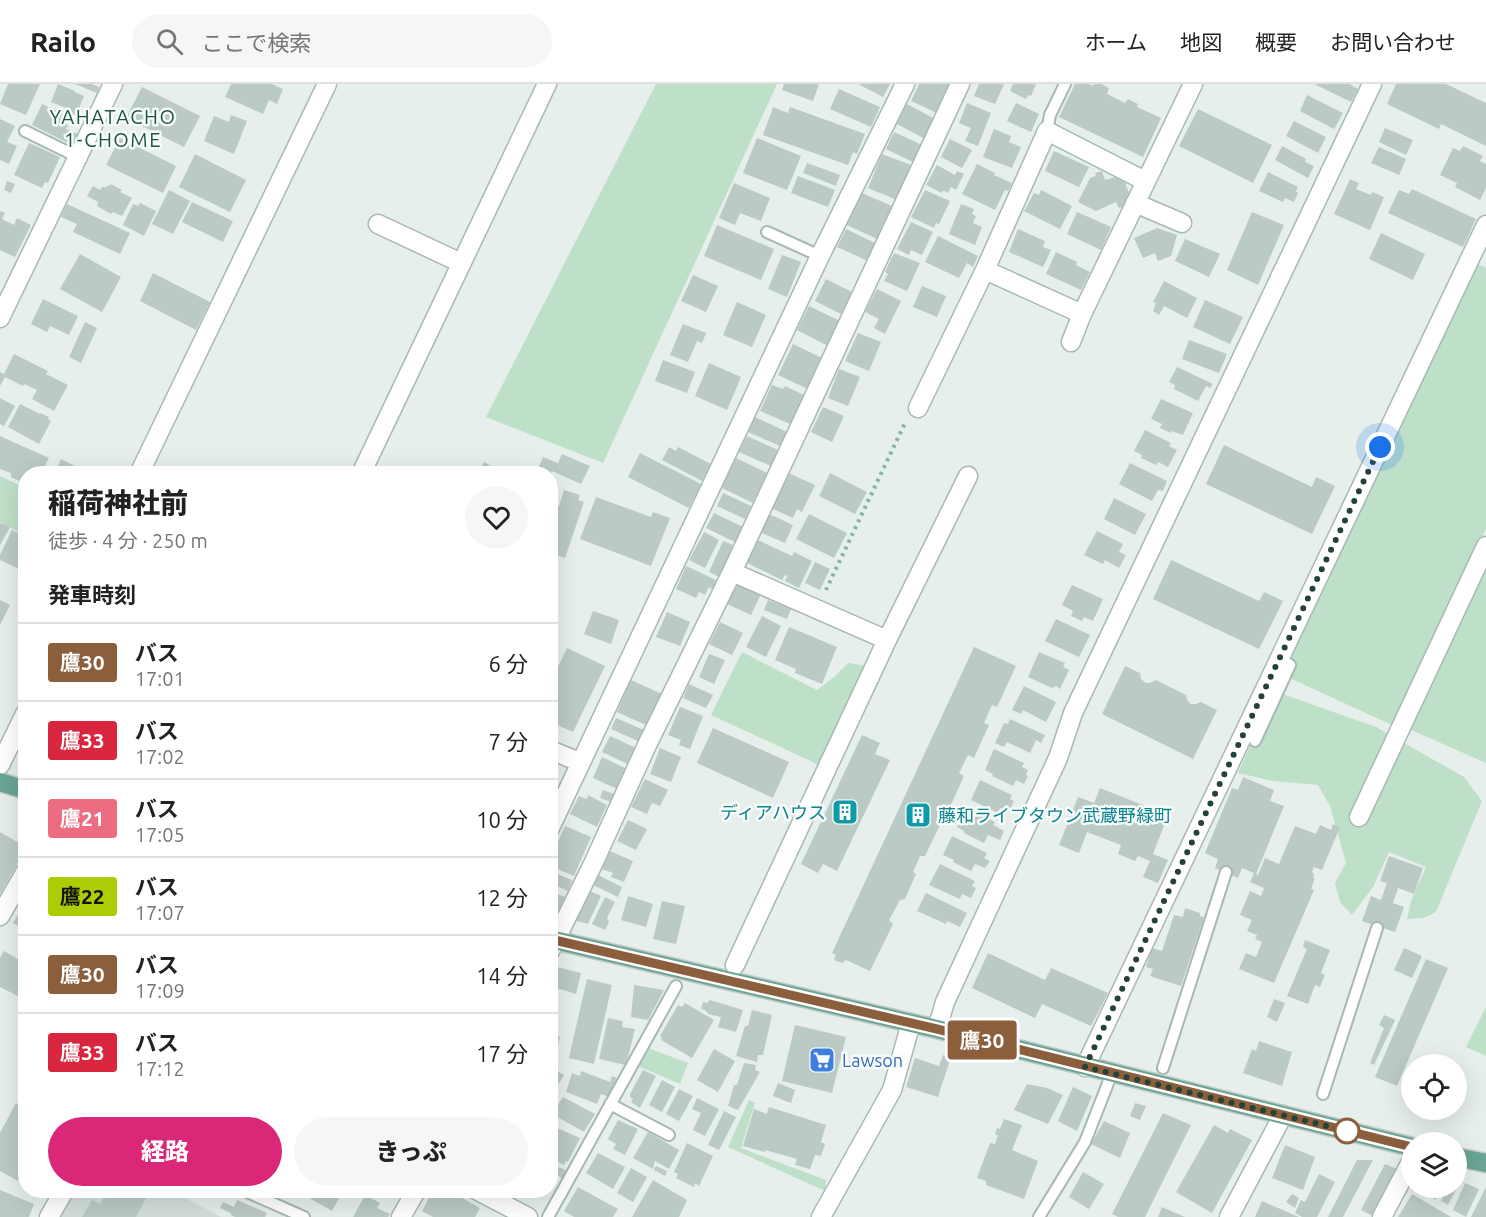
<!DOCTYPE html>
<html lang="ja">
<meta charset="utf-8">
<style>
body{margin:0;font-family:Ubuntu,"Noto Sans JP",sans-serif;background:#f6f6f6;color:#222;height:100vh;display:flex;flex-direction:column;font-size:22px;white-space:nowrap}
*{box-sizing:border-box;margin:0}
p{font-size:20px;color:#767676}
.icon{flex:none;width:33px;height:33px;fill:none;stroke:currentColor;stroke-width:2;stroke-linecap:round;stroke-linejoin:round}
.map{position:relative;flex:1;overflow:hidden}
.details{position:absolute;left:18px;top:382px;width:540px;height:732px;display:flex;flex-direction:column;background:#fff;border-radius:24px;box-shadow:0 6px 24px #0002}
.details>*{flex:none}
.badge{padding:0 12px;border-radius:4px;font-size:21px;line-height:39px}
.fabs{position:absolute;left:1401px;top:970px;display:grid;gap:12px}
.fabs a{display:grid;place-items:center;width:66px;height:66px;border-radius:50%;background:#fff;box-shadow:0 6px 24px #0002;font-size:30px}
.you{position:absolute;width:30px;height:30px;margin:-15px;border:4px solid #fff;border-radius:50%;background:#1a73e8;box-shadow:0 0 0 9px #1a73e833}
.map>.badge{position:absolute;translate:-50% -50%;box-shadow:0 0 0 3px #fff}
h2{padding:0 30px;font-size:22px;line-height:54px}
.round{display:grid;place-items:center;flex:none;width:63px;height:63px;border-radius:32px;background:#f6f6f6}
.overview{display:flex;align-items:center;justify-content:space-between;height:102px;padding:0 30px}
h1{font-size:28px;font-weight:800;line-height:45px}
.button{display:flex;gap:12px;margin-top:auto;padding:12px 30px}
.button a{flex:1;height:69px;border-radius:36px;background:#db2777;color:#fff;font-size:24px;font-weight:800;line-height:69px;text-align:center}
.button a+a{background:#f6f6f6;color:#222}
ul{padding:0;list-style:none}
li{display:flex;align-items:center;gap:18px;height:78px;padding:0 30px;border-top:2px solid #e0e0e0}
li div{flex:1}
li b{display:block;font-size:22px}
li em{font-style:normal}
li .badge{min-width:66px;font-weight:700;text-align:center}
header{display:flex;align-items:center;gap:36px;box-sizing:border-box;height:84px;padding:0 30px;background:#fff;border-bottom:2px solid #e0e0e0}
header strong{font-size:28px}
nav{display:flex;gap:33px;margin-inline-start:auto;font-size:21px}
.search{width:420px;height:54px;background:#f6f6f6;display:flex;align-items:center;gap:15px;box-sizing:border-box;padding:0 21px;border-radius:33px;color:#767676;font-size:22px}
.map>svg:first-child{display:block}
.built{fill:#d4dfda}
.green{fill:#bfe0c8}
.building{fill:#bbcac4}
.lines{fill:none;stroke-linecap:round;stroke-linejoin:round}
.lane-casing{stroke:#a8b8b2;stroke-width:14}
.street-casing{stroke:#a8b8b2;stroke-width:21}
.primary-casing{stroke:#c2cac8;stroke-width:21}
.path{stroke:#86b3a5;stroke-width:4;stroke-dasharray:3 4.5;stroke-linecap:butt}
.lane{stroke:#fff;stroke-width:10}
.street{stroke:#fff;stroke-width:18}
.primary{stroke:#6aa596;stroke-width:18}
.line-casing{stroke:#fff;stroke-width:14}
.line{stroke:#8b5e3c;stroke-width:9}
.walk{stroke:#24423a;stroke-width:6;stroke-dasharray:0 10.8}
.stop-dot{fill:#fff;stroke:#8b5e3c;stroke-width:3}
.labels{text-anchor:middle;dominant-baseline:central;stroke-width:5;stroke-linejoin:round;paint-order:stroke}
.culture-label{font-size:18px;fill:#0d838f;stroke:#f7fbf9;text-anchor:end}
.shop-label{font-size:18px;fill:#366cbe;stroke:#f7fbf9;text-anchor:start}
.neighbourhood-label{font-size:20px;letter-spacing:1.5px;fill:#1f5548;stroke:#f7fbf9}
</style>
<header>
<strong>Railo</strong>
<div class="search"><svg class="icon" aria-label="search" viewBox="0 0 24 24"><circle cx="10" cy="10" r="6"/><path d="M15 15l6 6"/></svg>ここで検索</div>
<nav><a>ホーム</a><a>地図</a><a>概要</a><a>お問い合わせ</a></nav>
</header>
<div class="map">
<svg width="1486" height="1133" viewBox="0 0 1486 1133">
<rect width="100%" height="100%" fill="#e6efeb"/>
<path class="built" d="M74,1107H172L221,1133H59Z"/>
<path class="green" d="M656,0H777L603,379L486,333Z
M1477,180L1486,184V445L1394,642L1281,590Z
M0,392L25,404V451L0,438Z
M1486,480V679L1409,645Z
M742,568L817,606L834,593L848,579L866,582L819,681L711,631Z
M1274,607L1376,643L1464,693L1482,717L1436,828L1423,834L1407,835L1411,817L1426,783L1389,768L1373,803L1352,831L1340,818L1335,799L1346,779L1330,722L1318,701L1273,697L1238,689Z
M1486,923V972L1466,963Z
M648,964L688,979L680,1000L638,982Z
M749,1016L755,1019L741,1064L826,1096L825,1107L728,1063Z"/>
<path class="building" d="M8,0H40L26,31L0,20Z
M58,0L75,7L74,8L84,12L76,31L69,29L71,26L51,18Z
M75,0H92L99,3L97,9Z
M231,0H272L283,5L277,20L269,16L263,30L225,13Z
M784,0H819L813,17L782,6Z
M858,0H890L883,13Z
M919,0H950L937,29L911,17Z
M979,0H1004L995,20L974,12Z
M1013,0H1036L1031,12L1028,11L1026,15L1010,7Z
M1075,0H1089L1093,2L1094,0H1101L1109,4L1107,10L1125,19L1128,15L1138,20L1137,23L1161,34L1143,73L1059,33Z
M1314,0H1349L1358,5L1351,18Z
M1396,0H1446L1486,19V62L1441,40L1439,45L1387,20Z
M142,3L200,32L184,63L126,34Z
M839,5L880,23L871,43L830,25Z
M1307,11L1343,29L1334,45L1300,27Z
M967,19L991,29L978,62L965,57L971,44L959,39Z
M1016,19L1039,30L1031,48L1007,37Z
M42,20L66,31L62,38L68,41L66,45L78,50L72,61L32,41Z
M907,20L935,35L925,55L897,40Z
M773,23L788,29L790,23L865,50L857,70L853,68L848,81L763,51Z
M1198,25L1272,61L1253,99L1179,62Z
M231,31L247,37L234,70L204,57L214,32L229,38Z
M0,35L15,42L7,58L17,62L9,80L0,76Z
M1294,37L1326,53L1318,69L1286,52Z
M1385,44L1413,56L1406,71L1379,58Z
M994,45L1011,52L1009,58L1021,63L1012,84L983,73Z
M894,48L922,61L913,78L886,65Z
M120,54L176,82L163,109L106,81Z
M757,54L801,72L787,106L743,89Z
M950,55L972,66L962,84L941,73Z
M29,59L60,73L48,99L45,98L42,104L14,91Z
M1282,62L1306,75L1305,78L1314,82L1308,94L1275,76Z
M1463,62L1483,72L1480,77L1486,80V104L1480,116L1455,103L1457,99L1440,91L1453,64L1460,67Z
M1379,63L1406,75L1399,91L1371,79Z
M1054,67L1089,83L1079,103L1045,87Z
M195,70L246,96L230,128L179,103Z
M882,70L911,81L897,116L868,104Z
M807,79L840,91L836,102L803,89Z
M977,80L995,89L994,91L1012,99L1008,107L1005,106L995,126L962,110Z
M937,81L955,91L957,87L964,90L956,106L951,103L948,109L943,106L942,109L926,101Z
M1102,87L1105,96L1116,93L1124,96L1129,109L1122,123L1119,124L1116,118L1096,127L1078,118L1090,94L1096,92L1095,89Z
M1268,88L1298,103L1296,107L1298,109L1294,118L1285,114L1283,118L1259,107Z
M798,92L835,106L828,123L791,109Z
M1350,95L1359,99L1356,105L1371,111L1372,108L1384,113L1370,146L1334,130Z
M7,97L15,100L11,109L4,106Z
M734,99L770,114L761,137L740,129L735,141L719,134Z
M111,100L122,106L120,108L132,114L122,132L113,128L111,130L97,122L98,118L87,112L93,102L100,106L102,103H107L108,101L110,102Z
M1412,105L1476,135L1463,163L1388,129L1399,106L1409,110Z
M169,106L190,117L173,150L152,140Z
M925,106L950,117L939,140L936,139L934,144L911,133Z
M1041,106L1072,122L1060,145L1024,127L1034,109L1039,111Z
M862,109L894,123L879,156L847,141Z
M192,118L233,137L223,158L182,138Z
M140,119L156,127L144,152L123,141L133,120L138,122Z
M67,120L130,149L120,170L73,148L77,140L61,133Z
M961,120L974,125L972,130L976,132L973,139L982,143L975,161L949,150Z
M0,127L5,129L2,135L14,141L17,134L31,141L15,173L0,166Z
M1077,128L1111,143L1101,166L1067,150Z
M1252,128L1284,141L1258,201L1227,186Z
M911,138L933,148L922,171L911,166L909,171L897,165Z
M717,141L774,165L761,196L704,172Z
M1157,144L1177,151L1171,172L1158,177L1155,169L1143,174L1134,154Z
M846,145L877,160L868,177L837,163Z
M1018,145L1045,157L1043,163L1051,166L1043,183L1009,168Z
M1381,149L1425,170L1413,196L1369,175Z
M938,152L978,172L973,183L967,179L959,194L925,178Z
M1185,155L1220,170L1209,193L1175,177Z
M1056,168L1077,178L1076,181L1090,188L1081,206L1046,190Z
M894,169L920,179L907,207L884,197L888,190L885,188Z
M80,170L121,193L102,228L60,205Z
M782,171L801,178L787,213L768,205Z
M153,189L210,218L196,246L140,217Z
M693,191L718,202L706,228L681,217Z
M826,195L852,208L841,230L815,217Z
M1164,197L1197,214L1187,234L1164,222L1159,231L1153,227L1156,219L1153,218Z
M922,202L946,212L937,233L913,223Z
M877,205L901,217L885,250L874,244L879,235L865,228Z
M43,215L78,232L69,251L50,242L47,248L31,240Z
M1205,216L1243,233L1230,260L1193,243Z
M737,218L766,231L752,263L723,251Z
M809,222L840,237L828,262L797,246Z
M85,238L97,244L81,279L69,273Z
M683,240L706,249L702,259L697,257L688,278L670,271Z
M858,249L881,258L869,287L845,277Z
M1189,256L1227,270L1219,289L1182,275Z
M793,260L822,274L808,305L778,291Z
M14,270L48,287L46,290L68,301L54,327L32,315L37,306L24,300L23,302L5,293L0,302V288L4,290Z
M663,276L695,288L687,309L655,297Z
M709,279L741,293L727,326L695,312Z
M1177,283L1213,300L1210,304L1206,302L1198,317L1174,305L1175,301L1169,298Z
M839,285L860,293L848,322L828,314Z
M772,301L783,305L785,302L804,311L790,340L760,327Z
M0,314L15,322L4,342L0,340Z
M1161,315L1193,329L1183,351L1172,347L1171,349L1160,344L1162,340L1151,335Z
M20,320L40,330V329L49,333L48,335L51,337L39,360L8,343Z
M823,323L844,332L832,358L811,348Z
M755,333L787,348L780,362L748,348Z
M1145,346L1171,359L1169,362L1177,366L1168,383L1158,378L1156,381L1141,374L1142,371L1134,367Z
M0,352L49,374L41,390H26V400L11,393V389L0,385Z
M747,352L778,366L771,382L739,368Z
M1224,361L1312,403L1316,393L1335,402L1312,450L1206,400Z
M669,363L676,367L678,363L711,380L702,397L662,376Z
M640,369L701,400L689,424L628,393Z
M562,370L590,382L581,400L552,387L551,390H542L537,387L543,373L558,379Z
M736,374L767,389L753,419L722,404Z
M61,375L77,383L73,390H69L57,384Z
M484,378L493,383L490,390H478Z
M1130,379L1167,397L1163,407L1158,406L1152,417L1119,400Z
M788,389L815,401L802,428L797,425L793,434L771,424Z
M830,389L867,408L855,430L819,412Z
M564,406L580,411L578,416L584,418L565,474L550,469V419L559,422Z
M723,409L751,422L745,435L717,422Z
M596,413L651,433L653,428L670,434L651,482L580,455Z
M1114,414L1146,430L1135,451L1104,435Z
M714,429L743,443L735,458L706,444Z
M769,430L793,441L785,459L760,448Z
M809,430L847,449L834,474L796,455Z
M0,439L10,443L0,461Z
M12,446L26,453V488L0,476V471Z
M1097,447L1123,460L1119,468L1126,471L1119,484L1105,476L1103,480L1084,471Z
M704,448L719,456L705,484L689,476Z
M723,457L733,461L720,493L709,488Z
M755,457H760L792,472L794,468L812,477L799,504L785,497L787,492L785,491L782,496L747,479L751,471L748,470Z
M1171,476L1259,517L1264,508L1283,517L1259,565L1153,515Z
M815,478L830,485L820,506L805,499Z
M686,482L716,496L712,505L709,503L705,511L699,508L696,514L676,505Z
M737,501L740,502L741,501L761,510L751,531L727,520L732,507L734,508Z
M1072,501L1103,515L1093,537L1084,533L1082,537L1071,532L1073,527L1062,521Z
M0,516L10,521L0,541Z
M768,516L791,525L787,535L764,526Z
M593,527L619,536L611,560L584,550Z
M667,528L690,538L680,562L656,553Z
M762,532L781,542L766,573L746,563Z
M1056,535L1090,551L1079,573L1045,557Z
M720,538L743,549L732,571L709,560Z
M789,543L837,563L822,600L795,589L796,585L775,576Z
M974,563L1016,582L997,623L992,621L984,639L989,641L974,674L968,671L959,689L964,692L950,723L945,721L936,739L940,741L925,772H920L913,788L916,790L905,815L900,816L889,836L893,840L870,887L846,876L842,879L834,876L836,871L832,869Z
M567,564L605,582L573,648L550,638V599Z
M1039,568L1065,579L1063,583L1069,586L1060,605L1056,602L1052,604L1028,593Z
M709,570L725,576L714,600L699,593Z
M1125,582L1140,589L1141,595L1146,599H1150L1156,596L1186,611L1187,616L1191,620H1196L1201,618L1217,626L1193,675L1102,630Z
M631,596L662,610L648,642L617,628Z
M689,600L713,611L706,624L683,614Z
M1024,602L1056,618L1046,638L1023,626L1021,630L1012,626Z
M680,623L703,632L690,665L679,661L681,656L668,651Z
M616,634L644,646L638,657L611,645Z
M1010,635L1045,651L1041,659L1036,656L1030,669L1007,658L1004,663L995,659L1004,639L1008,640Z
M713,644L789,678L773,714L697,679Z
M862,651L880,659L875,670L890,676L837,787L823,780L818,789L801,780Z
M610,652L636,664L632,671L634,672L630,681L602,668Z
M660,664L681,673L671,698L650,690Z
M994,665L1024,679L1022,683L1028,686L1026,691L1028,692L1024,700L1016,696L1013,702L992,692L993,690L985,686Z
M602,673L627,685L617,705L593,694Z
M1243,693L1274,706L1270,717L1284,722L1256,790L1258,791L1265,774L1279,780L1295,742L1316,750L1320,741L1331,746L1333,740L1340,743L1322,786L1314,783L1312,788L1314,790L1313,794H1315L1311,805L1314,806L1274,899L1239,885L1246,869L1256,873L1262,858L1255,855L1257,851L1247,847L1252,836L1240,831L1250,807L1261,812L1264,804L1250,798L1254,789L1242,784L1238,794L1215,784L1218,775L1205,769L1232,704L1238,706Z
M645,695L668,706L660,722L652,719L647,730L631,723Z
M980,696L1012,711L1010,715L1014,717L1009,728L1000,724L998,729L971,716Z
M1100,704L1168,731L1153,770L1168,776L1158,799L1143,793L1150,777L1138,772L1135,777L1118,770L1121,761L1087,748L1079,769L1059,761L1078,713L1094,719Z
M603,706L614,710L611,718L600,714Z
M588,711L607,721L597,743L570,730L579,712L587,715Z
M967,724L995,738L993,741L1004,747L1000,756L988,751L984,759L964,749V747L957,743Z
M628,736L647,745L636,766L617,757Z
M565,742L591,753L574,792L550,782V776Z
M0,748L26,763V765L0,810Z
M952,752L987,769L984,774L990,777L985,784L975,780L971,787L953,778L954,776L943,771Z
M610,767L633,777L624,798L611,793L613,789L602,785Z
M1389,772L1423,784L1414,810L1398,804L1393,819L1404,823L1395,848L1362,837L1371,812L1381,816L1387,799L1380,797Z
M940,780L975,797L972,802L976,804L971,814L962,810L960,815L929,801Z
M550,787L572,796L568,807L550,799Z
M598,791L622,803L618,813L593,801Z
M550,807L565,813L556,832L550,831Z
M590,807L601,812L588,840L576,837Z
M926,809L967,829L960,843L947,837L946,840L917,827Z
M628,812L653,820L646,843L621,836Z
M605,813L615,818L607,834L609,838L605,846L592,840Z
M26,817V846L13,839Z
M662,817L685,822L676,860L653,855Z
M1185,824L1200,829V832L1204,833L1181,902L1150,892L1153,885L1146,883L1152,864L1162,867L1174,831L1183,833Z
M1305,856L1330,866L1321,889L1325,891L1320,903L1315,901L1308,920L1287,912L1307,865L1303,863Z
M1404,864L1422,872L1412,894L1394,886Z
M4,867L26,880V903L20,913L0,903V874Z
M988,869L1045,896L1051,884L1108,909L1091,942L1042,920L1035,934L972,904Z
M1426,875L1448,884L1397,1002L1375,993Z
M553,882L581,889L576,910L550,902V894Z
M587,895L612,901L594,980L569,974Z
M634,901L664,906L648,936L631,933Z
M1274,915L1285,919L1277,938L1267,933Z
M710,916L743,926L736,948L718,943L721,933L708,930L705,926L701,925L703,918L707,919Z
M685,919L714,936L692,974L661,956L662,954L660,952L678,921L682,923Z
M752,926L772,931L763,971H758L757,978L736,972L745,942H748Z
M1384,931L1395,936L1374,981L1370,979L1384,944L1379,941Z
M608,934L623,937L622,943L635,945L626,981L599,975Z
M795,941L846,953L832,1009L782,997Z
M550,950L560,953L555,973L550,971Z
M1259,957L1292,968L1282,1002L1243,989L1252,965L1256,967Z
M714,965L735,977L718,1008L697,996Z
M943,971L951,973L938,1013L906,1003L915,974L939,982Z
M744,979L756,981L755,986L760,988L738,1026L728,1022L734,1001H737Z
M550,983L564,991L550,1014Z
M643,986L656,992L640,1024L631,1018L633,1015L630,1013V1010Z
M581,987L610,998L612,992L617,994L609,1013L601,1010L597,1020L566,1008L572,989L580,992Z
M662,996L675,1003L662,1028L649,1021Z
M778,999L795,1006L791,1019L773,1012Z
M1027,1000L1047,1004L1063,1011L1048,1040L1014,1026Z
M1073,1003L1092,1012L1077,1047L1058,1037Z
M679,1005L693,1012L679,1037L666,1030Z
M563,1013L595,1030L584,1048L552,1030Z
M697,1014L719,1025L705,1052L693,1046L701,1029L692,1025Z
M16,1019L26,1025V1095L20,1092L18,1097L0,1087V1049Z
M1135,1019L1146,1022L1140,1036L1130,1032Z
M769,1023L826,1041L821,1058L825,1060L821,1072L815,1071L810,1085L795,1081L797,1075L765,1066V1068L743,1062L754,1025L767,1030Z
M724,1027L736,1033L719,1066L708,1061Z
M1163,1029L1191,1041L1145,1133H1118L1112,1130Z
M1004,1035L1022,1041L1012,1066L1038,1077L1024,1115L986,1101V1097L977,1094L990,1059L995,1060L998,1051H995L997,1044L1000,1045Z
M618,1036L638,1045L625,1071L613,1065L616,1060L608,1055Z
M1104,1037L1130,1049L1120,1074L1091,1060Z
M550,1041L580,1054L568,1078L566,1077L564,1081L556,1077L557,1070L550,1067Z
M1214,1041L1228,1049L1230,1045L1252,1056L1212,1129L1176,1108Z
M648,1048L679,1066L669,1085L655,1077L653,1085L633,1074Z
M687,1059L713,1072L699,1102L695,1099L694,1103L676,1094L678,1090L674,1088Z
M1285,1061L1315,1073L1303,1106L1272,1094Z
M598,1069L625,1083L613,1105L586,1089Z
M1357,1076H1373L1343,1133H1328Z
M1385,1080L1397,1085L1373,1132L1361,1126Z
M656,1082L667,1087L665,1092L654,1086Z
M559,1083L567,1087L562,1094L555,1090Z
M631,1084L647,1093L633,1118L617,1109Z
M1083,1088L1104,1100L1089,1125L1069,1113Z
M1319,1090L1335,1098L1317,1133H1302L1295,1129L1301,1116L1305,1118Z
M653,1096L687,1116L679,1133H632Z
M1456,1097L1460,1098L1448,1121L1441,1117L1447,1104H1456Z
M1465,1099L1479,1105L1466,1133L1453,1126Z
M578,1103L618,1125L613,1133H574L564,1127Z
M1486,1103V1133H1471Z
M1416,1104H1439L1436,1116Z
M0,1106L34,1120L29,1133H0Z
M108,1107H146L149,1109L136,1133H82L92,1116L100,1120Z
M297,1107H343L332,1127Z
M446,1107H450L480,1124L475,1133H433L422,1127L430,1112Z
M1292,1110L1299,1114L1295,1124L1286,1118Z
M1412,1110L1451,1133H1398Z
M365,1111L380,1119L377,1124L390,1130L388,1133H353Z
M237,1116L267,1129L265,1133H235L231,1131V1129L220,1124L223,1118L234,1123Z
M1262,1117L1299,1133H1255Z
M1162,1123L1185,1133H1158Z"/>
<g class="lines">
<g class="lane-casing">
<path id="lane" d="M25,47L78,73
M1047,47L1050,31L1065,0
M767,148L820,172
M1255,657L1290,581L1279,574
M1163,984L1226,788
M1323,1010L1377,844
M610,1020L669,1051
M245,1107L304,1133
M548,1133L676,902
M1039,1133L1085,1058L1112,989"/>
</g>
<g class="street-casing">
<path id="street" d="M1135,119L1182,139
M378,140L461,179
M985,186L1082,230
M0,234L113,0
M1071,258L1082,230L1193,0
M918,324L985,186L1047,47L1145,97
M139,390L327,0
M361,390L547,0
M732,488L887,556
M550,666L580,678
M0,681L26,628
M1359,733L1486,462
M550,744L820,172L905,0
M0,832L26,787
M550,867L593,780L647,661L732,488L960,0
M735,881L887,556L968,392
M937,945L945,918L1058,674L1073,629L1372,0
M1085,983L1486,141
M478,1107L528,1133
M49,1133L64,1107
M401,1133L416,1107
M821,1133L892,1006L911,939
M1229,1133L1283,1031
M1382,1133L1412,1076"/>
</g>
<g class="primary-casing">
<path id="primary" d="M0,698L26,706
M550,855L937,945L1412,1063
M1456,1073L1486,1079"/>
</g>
<path class="path" d="M826,506L905,339"/>
<use href="#lane" class="lane"/>
<use href="#street" class="street"/>
<use href="#primary" class="primary"/>
</g>
<g class="lines">
<g class="line-casing">
<path id="line" d="M550,855L937,945L1412,1063"/>
</g>
<use href="#line" class="line"/>
<path class="walk" d="M1347,1047L1085,983L1380,363"/>
</g>
<defs>
<g id="building-square" transform="scale(1.35)"><rect x="-9" y="-9" width="18" height="18" rx="4" fill="#0f9aa8" stroke="#f7fbf9"/><path d="M-4-6H4V6H1V3H-1V6H-4ZM-2.5-4.3h1.7v1.8h-1.7ZM.8-4.3h1.7v1.8H.8ZM-2.5-1h1.7V.8h-1.7ZM.8-1h1.7V.8H.8Z" fill="#fff"/></g>
<g id="supermarket-square" transform="scale(1.35)"><rect x="-9" y="-9" width="18" height="18" rx="4" fill="#3f7fe0" stroke="#f7fbf9"/><path d="M-6-5.5h2.5l.6 2H6L4.5 2H-2.5L-4.4-4H-6ZM-1.5 3.2a1.3 1.3 0 1 0 .1 0ZM3 3.2a1.3 1.3 0 1 0 .1 0Z" fill="#fff"/></g>
</defs>
<g fill-rule="evenodd">
<use href="#building-square" x="845" y="728"/>
<use href="#building-square" x="918" y="731"/>
<use href="#supermarket-square" x="822" y="976"/>
</g>
<circle class="stop-dot" cx="1347" cy="1047" r="12"/>
<g class="labels">
<g class="culture-label">
<text x="826" y="728">ディアハウス</text>
<text x="938" y="731" text-anchor="start">藤和ライブタウン武蔵野緑町</text>
</g>
<g class="shop-label">
<text x="842" y="976">Lawson</text>
</g>
<g class="neighbourhood-label">
<text x="113" y="32">YAHATACHO<tspan x="113" dy="23">1-CHOME</tspan></text>
</g>
</g>
</svg>
<div class="fabs">
<a><svg class="icon" aria-label="locate" viewBox="0 0 24 24"><circle cx="12" cy="12" r="6"/><path d="M12 2v4M12 18v4M2 12h4M18 12h4"/></svg></a>
<a><svg class="icon" aria-label="layers" viewBox="0 0 24 24"><path d="M12 4l9 5-9 5-9-5zM3 14l9 5 9-5"/></svg></a>
</div>
<div class="you" style="left:1380px;top:363px"></div>
<b class="badge" style="left:982px;top:956px;background:#8b5e3c;color:#fff">鷹30</b>
<section class="details">
<div class="overview"><div><h1>稲荷神社前</h1><p>徒歩 · 4 分 · 250 m</p></div><a class="round"><svg class="icon" aria-label="heart" viewBox="0 0 24 24"><path d="M12 20l-8-8c-3-5 5-10 8-4 3-6 11-1 8 4z"/></svg></a></div>
<h2>発車時刻</h2>
<ul>
<li><span class="badge" style="background:#8b5e3c;color:#fff">鷹30</span><div><b>バス</b><p>17:01</p></div><em>6 分</em></li>
<li><span class="badge" style="background:#d7263d;color:#fff">鷹33</span><div><b>バス</b><p>17:02</p></div><em>7 分</em></li>
<li><span class="badge" style="background:#ec6d81;color:#fff">鷹21</span><div><b>バス</b><p>17:05</p></div><em>10 分</em></li>
<li><span class="badge" style="background:#abcd03;color:#111">鷹22</span><div><b>バス</b><p>17:07</p></div><em>12 分</em></li>
<li><span class="badge" style="background:#8b5e3c;color:#fff">鷹30</span><div><b>バス</b><p>17:09</p></div><em>14 分</em></li>
<li><span class="badge" style="background:#d7263d;color:#fff">鷹33</span><div><b>バス</b><p>17:12</p></div><em>17 分</em></li>
</ul>
<div class="button"><a>経路</a><a>きっぷ</a></div>
</section>
</div>
